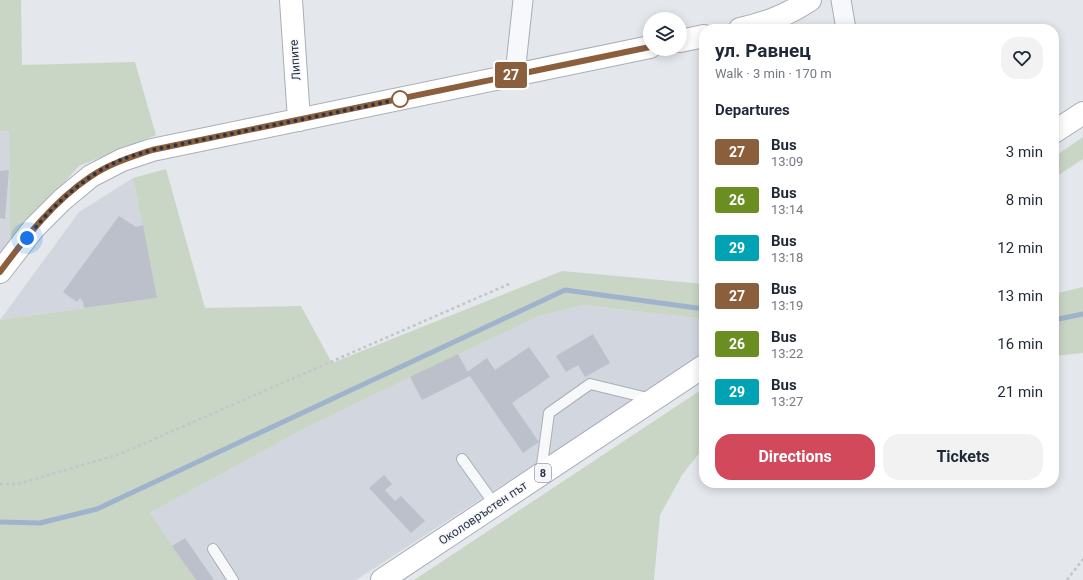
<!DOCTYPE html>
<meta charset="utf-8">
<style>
body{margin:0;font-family:Roboto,sans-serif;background:#f2f2f3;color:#1f2937;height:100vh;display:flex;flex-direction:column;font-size:15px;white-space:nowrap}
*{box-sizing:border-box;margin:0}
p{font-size:13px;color:#747a83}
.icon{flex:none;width:22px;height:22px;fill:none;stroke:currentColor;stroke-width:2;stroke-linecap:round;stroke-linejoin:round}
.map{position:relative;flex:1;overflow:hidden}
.panel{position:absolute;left:699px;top:24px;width:360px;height:464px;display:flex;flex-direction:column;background:#fff;border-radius:16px;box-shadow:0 2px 10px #0003}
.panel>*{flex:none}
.badge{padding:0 8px;border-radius:3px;font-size:14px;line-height:26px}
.controls{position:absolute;left:643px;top:12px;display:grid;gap:8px}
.controls a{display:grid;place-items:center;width:44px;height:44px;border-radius:50%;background:#fff;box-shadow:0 2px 10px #0003;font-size:20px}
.you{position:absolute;width:20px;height:20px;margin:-10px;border:3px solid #fff;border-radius:50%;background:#1a73e8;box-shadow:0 0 0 6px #1a73e833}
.map>.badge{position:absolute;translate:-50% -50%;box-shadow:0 0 0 2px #fff}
h2{padding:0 16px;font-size:15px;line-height:36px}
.round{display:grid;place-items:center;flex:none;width:42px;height:42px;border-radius:16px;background:#f2f2f3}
.head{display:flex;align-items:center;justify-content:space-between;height:68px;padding:0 16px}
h1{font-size:19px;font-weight:700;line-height:30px}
.primary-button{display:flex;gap:8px;margin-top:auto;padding:8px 16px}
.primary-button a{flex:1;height:46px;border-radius:16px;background:#d1495b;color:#fff;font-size:16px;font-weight:700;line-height:46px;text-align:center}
.primary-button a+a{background:#f2f2f3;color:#1f2937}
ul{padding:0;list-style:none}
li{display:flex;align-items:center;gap:12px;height:48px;padding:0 16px}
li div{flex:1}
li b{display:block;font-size:15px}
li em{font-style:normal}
li .badge{min-width:44px;font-weight:700;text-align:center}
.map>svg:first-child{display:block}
.built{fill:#d2d6de}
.green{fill:#c9d6c5}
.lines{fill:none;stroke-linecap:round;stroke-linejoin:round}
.stream{stroke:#9fb4cc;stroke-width:5}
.building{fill:#bbc0ca}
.lane-casing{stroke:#a9aeb7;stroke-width:12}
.street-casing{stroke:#a9aeb7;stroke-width:21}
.secondary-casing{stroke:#a9aeb7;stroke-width:24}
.primary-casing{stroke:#a3abb8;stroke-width:24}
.path{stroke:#c2c5cb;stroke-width:2.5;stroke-dasharray:3 3;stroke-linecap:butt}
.lane{stroke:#f7f8fa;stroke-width:10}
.street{stroke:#f7f8fa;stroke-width:19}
.secondary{stroke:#fff;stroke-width:22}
.primary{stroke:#fff;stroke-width:22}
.line-casing{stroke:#fff;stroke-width:9}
.line{stroke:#8b5e3c;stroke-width:6}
.walk{stroke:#2b3445;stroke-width:4;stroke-dasharray:0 7.2}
.stop-dot{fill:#fff;stroke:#8b5e3c;stroke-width:2}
.labels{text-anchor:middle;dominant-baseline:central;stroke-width:3;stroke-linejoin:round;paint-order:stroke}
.shield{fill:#f4f6f9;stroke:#676e7b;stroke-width:1}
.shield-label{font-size:11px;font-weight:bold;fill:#2b3445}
.street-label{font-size:12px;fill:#2b3445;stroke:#f4f6f9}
</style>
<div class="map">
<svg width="1083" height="580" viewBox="0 0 1083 580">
<rect width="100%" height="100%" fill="#e4e7ec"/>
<path class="built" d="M9,130L10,243L0,256V131Z
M133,178L157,298L0,320L79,212Z
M584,305L704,319V354L356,580H196L150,513L311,425L539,316Z"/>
<path class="green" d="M0,0H21L22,65L135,62L156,135L79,166L10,243L9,131H0Z
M1083,137V159L1054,178V157Z
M166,169L205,308L301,306L332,363L562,271L704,284V319L584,305L539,316L311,425L150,513L196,580H0V320L157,298L133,178Z
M1083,287V353L1054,356V294Z
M704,388V447L682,475L660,515L654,580H414Z"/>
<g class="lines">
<path class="stream" d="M1054,320L1083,314
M0,522L40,523L97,509L565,290L704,309"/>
</g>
<path class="building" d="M9,170L5,219L0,218V171Z
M119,216L136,227L143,225L157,298L84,308L83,302L80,298L77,302L63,292Z
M593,334L610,363L585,377L578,365L566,372L556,356Z
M529,347L550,377L512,403L539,442L523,453L467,372L487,358L495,370Z
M458,354L470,376L422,400L410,377Z
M384,475L392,484L385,490L395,501L401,496L425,521L411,533L369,488Z
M185,538L214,580H196L172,546Z"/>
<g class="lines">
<g class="lane-casing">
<path id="lane" d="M462,459L495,505
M541,472L549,413L590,384L652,399
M213,549L233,580"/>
</g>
<g class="street-casing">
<path id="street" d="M841,0L846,29
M515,74L523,0"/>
</g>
<g class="secondary-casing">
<path id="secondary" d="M291,0L299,120
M740,29C767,23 787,15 810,0
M680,41L704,36
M0,272L34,228L62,200L91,176L122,160L152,150L650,47"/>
</g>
<g class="primary-casing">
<path id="primary" d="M1054,132L1083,113
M382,580L704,366"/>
</g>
<path class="path" d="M0,484H18L120,454L509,284
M1067,580L1083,559"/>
<use href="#lane" class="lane"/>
<use href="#street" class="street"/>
<use href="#secondary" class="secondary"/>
<use href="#primary" class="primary"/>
</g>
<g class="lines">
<g class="line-casing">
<path id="line" d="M0,272C26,237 54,201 90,177C109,164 131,157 152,150L650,47"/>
</g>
<use href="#line" class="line"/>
<path class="walk" d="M27,238C50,208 87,173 123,159C132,156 142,153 152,150L406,98L400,99"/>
</g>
<circle class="stop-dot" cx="400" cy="99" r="8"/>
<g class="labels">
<rect class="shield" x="535" y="464" width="16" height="18" rx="3"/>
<g class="shield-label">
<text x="543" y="473">8</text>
</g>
<g class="street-label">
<text transform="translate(295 60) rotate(-94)">Липите</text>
<text transform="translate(483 513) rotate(-34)">Околовръстен път</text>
</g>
</g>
</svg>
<div class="controls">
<a><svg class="icon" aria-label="layers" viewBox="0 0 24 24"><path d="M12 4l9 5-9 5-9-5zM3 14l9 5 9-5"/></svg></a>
</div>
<div class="you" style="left:27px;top:238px"></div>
<b class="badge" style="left:511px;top:75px;background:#8b5e3c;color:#fff">27</b>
<section class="panel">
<div class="head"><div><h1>ул. Равнец</h1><p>Walk · 3 min · 170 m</p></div><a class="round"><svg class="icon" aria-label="heart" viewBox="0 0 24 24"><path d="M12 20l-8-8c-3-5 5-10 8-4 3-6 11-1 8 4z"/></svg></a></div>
<h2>Departures</h2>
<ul>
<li><span class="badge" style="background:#8b5e3c;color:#fff">27</span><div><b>Bus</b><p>13:09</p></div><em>3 min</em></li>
<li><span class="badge" style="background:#6b8e23;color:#fff">26</span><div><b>Bus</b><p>13:14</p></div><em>8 min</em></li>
<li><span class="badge" style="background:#00a3b4;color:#fff">29</span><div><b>Bus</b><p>13:18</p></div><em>12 min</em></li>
<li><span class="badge" style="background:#8b5e3c;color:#fff">27</span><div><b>Bus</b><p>13:19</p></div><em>13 min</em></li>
<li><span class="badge" style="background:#6b8e23;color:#fff">26</span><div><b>Bus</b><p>13:22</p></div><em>16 min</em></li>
<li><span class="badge" style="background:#00a3b4;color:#fff">29</span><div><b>Bus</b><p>13:27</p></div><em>21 min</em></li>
</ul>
<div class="primary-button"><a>Directions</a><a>Tickets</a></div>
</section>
</div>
